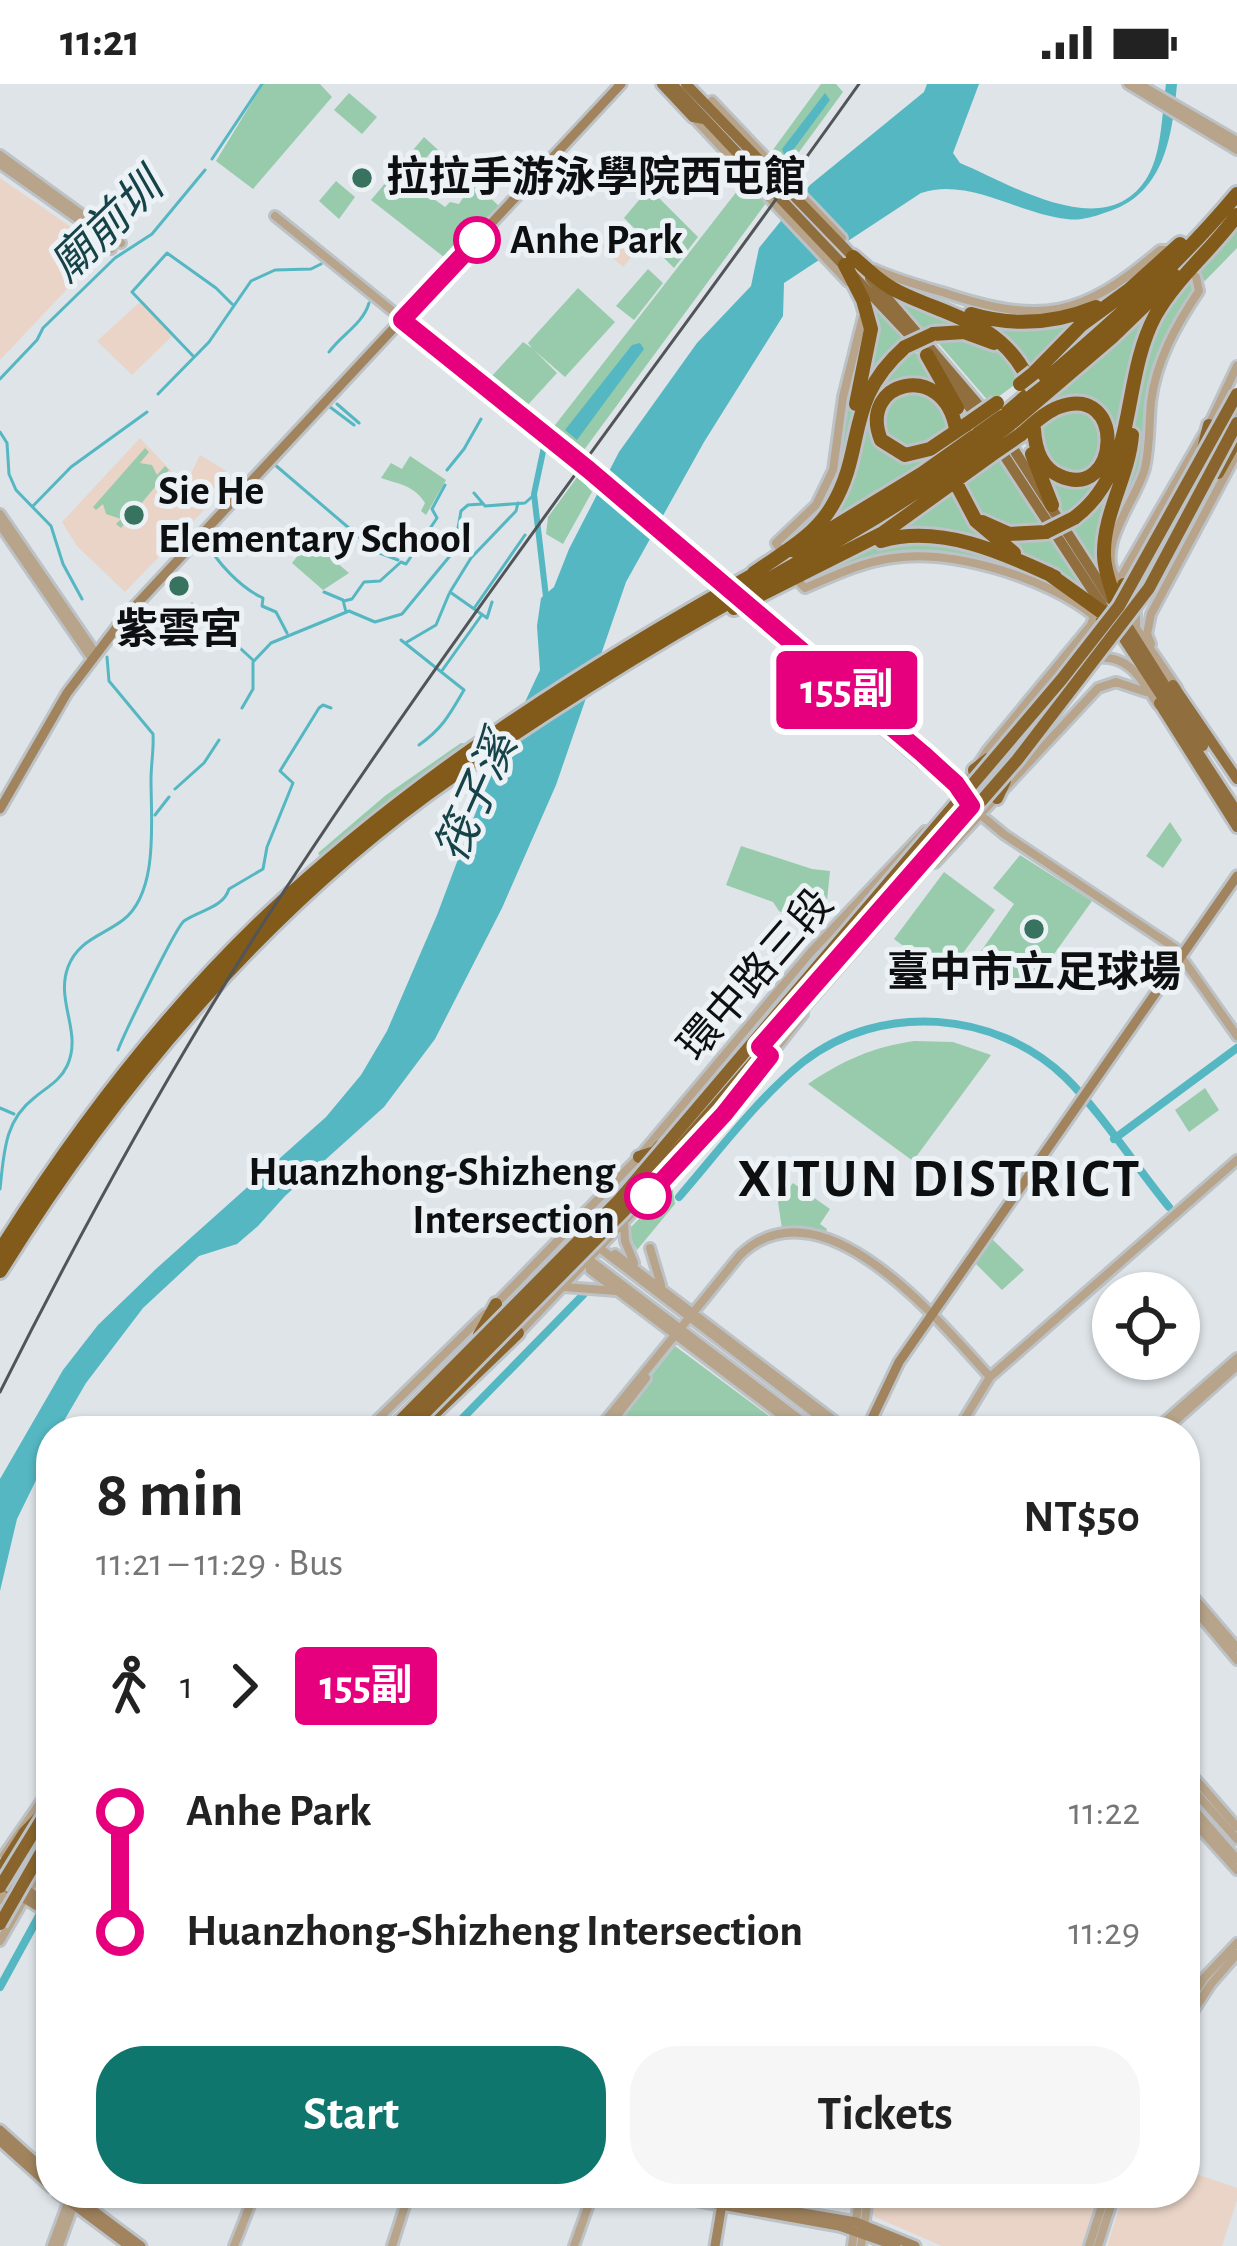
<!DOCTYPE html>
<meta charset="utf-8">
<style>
body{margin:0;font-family:"Alegreya Sans","Noto Sans TC",sans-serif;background:#f6f6f6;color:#222;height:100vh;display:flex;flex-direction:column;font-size:45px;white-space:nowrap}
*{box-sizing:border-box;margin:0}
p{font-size:39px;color:#767676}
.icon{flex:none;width:66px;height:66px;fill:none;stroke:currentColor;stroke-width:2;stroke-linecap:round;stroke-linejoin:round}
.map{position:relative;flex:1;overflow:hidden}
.sheet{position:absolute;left:36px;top:1332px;width:1164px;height:792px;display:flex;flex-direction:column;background:#fff;border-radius:48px;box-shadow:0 3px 9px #0004}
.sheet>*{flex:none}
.badge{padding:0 24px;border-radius:9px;font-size:42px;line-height:78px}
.tools{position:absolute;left:1092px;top:1188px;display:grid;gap:24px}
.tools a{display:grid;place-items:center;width:108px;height:108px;border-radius:50%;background:#fff;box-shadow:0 3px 9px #0004;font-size:60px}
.map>.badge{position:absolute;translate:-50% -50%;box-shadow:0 0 0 6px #fff}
.legs{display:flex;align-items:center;gap:18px;height:132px;padding:0 60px;font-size:39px}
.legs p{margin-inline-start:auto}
.summary{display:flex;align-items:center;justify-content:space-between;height:204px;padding:0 60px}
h1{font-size:66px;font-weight:700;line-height:90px}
.button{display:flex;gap:24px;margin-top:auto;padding:24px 60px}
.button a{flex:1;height:138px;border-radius:48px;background:#0f766e;color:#fff;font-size:48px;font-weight:700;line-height:138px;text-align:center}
.button a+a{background:#f6f6f6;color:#222}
ul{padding:0 60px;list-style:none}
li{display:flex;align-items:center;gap:42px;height:120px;font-size:45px}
li i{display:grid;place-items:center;width:18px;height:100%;margin:0 15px;background:currentColor}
li i::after{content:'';width:30px;height:30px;margin:-15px;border:9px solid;border-radius:50%;background:#fff}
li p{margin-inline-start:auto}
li:first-child i{background:linear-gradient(#0000 50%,currentColor 0)}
li:last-child i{background:linear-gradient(currentColor 50%,#0000 0)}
.status{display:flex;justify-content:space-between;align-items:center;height:84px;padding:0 60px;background:#fff;direction:ltr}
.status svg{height:33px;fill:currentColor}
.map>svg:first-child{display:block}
.education{fill:#ead4c7}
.green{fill:#97cbac;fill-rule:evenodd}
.water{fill:#54b7c2}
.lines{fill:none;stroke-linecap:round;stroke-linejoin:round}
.stream{stroke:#54b7c2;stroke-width:3}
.canal{stroke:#54b7c2;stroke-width:6}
.river{stroke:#54b7c2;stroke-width:8}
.tertiary-casing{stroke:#bdc2c6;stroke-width:14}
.secondary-casing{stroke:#bdc2c6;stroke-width:15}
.primary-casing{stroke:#bdc2c6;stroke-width:16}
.trunk-casing{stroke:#bdc2c6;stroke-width:18}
.motorway-casing{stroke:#bdc2c6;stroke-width:20}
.tertiary{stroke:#b7a48a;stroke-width:8}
.secondary{stroke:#a1845e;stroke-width:9}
.primary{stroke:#906e3d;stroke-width:10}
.trunk{stroke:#89642c;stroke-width:12}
.motorway{stroke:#825a1a;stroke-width:14}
.rail{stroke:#525558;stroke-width:3}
.tertiary-bridge-casing{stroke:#bdc2c6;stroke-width:14;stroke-linecap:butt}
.trunk-bridge-casing{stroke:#bdc2c6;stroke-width:18;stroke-linecap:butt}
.motorway-bridge-casing{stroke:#bdc2c6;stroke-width:20;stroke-linecap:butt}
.tertiary-bridge{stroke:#b7a48a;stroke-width:8}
.trunk-bridge{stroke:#89642c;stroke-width:12}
.motorway-bridge{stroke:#825a1a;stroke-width:14}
.line-1-casing{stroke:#fff;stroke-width:27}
.line-1{stroke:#e6007e;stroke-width:18}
.poi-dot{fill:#37735e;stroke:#ebf1f5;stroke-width:4.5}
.stop-1-dot{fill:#fff;stroke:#e6007e;stroke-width:6}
.labels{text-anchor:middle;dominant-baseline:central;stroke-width:10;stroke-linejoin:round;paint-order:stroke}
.poi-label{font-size:42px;font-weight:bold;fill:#0e0f11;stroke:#ebf1f5;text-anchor:start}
.stop-label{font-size:42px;font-weight:bold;fill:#0e0f11;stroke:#ebf1f5;text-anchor:start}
.street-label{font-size:42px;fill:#0e0f11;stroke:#ebf1f5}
.water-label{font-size:45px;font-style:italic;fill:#164348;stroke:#ebf1f5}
.district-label{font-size:54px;font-weight:bold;letter-spacing:3px;fill:#0e0f11;stroke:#ebf1f5}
</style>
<div class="status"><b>11:21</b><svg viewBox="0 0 49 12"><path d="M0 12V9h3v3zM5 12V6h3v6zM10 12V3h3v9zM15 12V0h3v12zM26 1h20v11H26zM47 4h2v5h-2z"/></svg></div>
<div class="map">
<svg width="1237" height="2162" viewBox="0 0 1237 2162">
<rect width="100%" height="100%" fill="#dee4e8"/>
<path class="education" d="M0,94L104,166L0,276Z
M617,144H622L641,161L623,183L601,163Z
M141,217L172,252L132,291L97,257Z
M140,354L206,424L125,508L77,462L62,438Z
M200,371L226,387L211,410L188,396Z
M1185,2086L1237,2104V2116L1222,2162H1107L1124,2109H1185Z
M873,2109H1099L1082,2162H942L875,2133L871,2128Z"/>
<path class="green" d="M263,0H320L332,13L253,105L216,77Z
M821,0H836L843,8L783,90L767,74Z
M349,9L377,33L362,50L334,26Z
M424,53L499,122L449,177L371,116ZM429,70L456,84L473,99L459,120L450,118L445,123L416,102V94Z
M748,93L769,115L581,370L552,345Z
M336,97L355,113L339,135L319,117Z
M649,104L698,153L674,184L624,134Z
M1237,142V164L1205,197L1195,188Z
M648,185L663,199L634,236L616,222Z
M1190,192L1197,200V206L1161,270L1142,384L1107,462L1133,368L1136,306L1152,245Z
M578,204L615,238L565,293L534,266L557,289L524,325L490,297L491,293L523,258L532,264L528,259Z
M890,209L975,241L926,247Z
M867,213L906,258L860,319Z
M1158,219L1122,348L1096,407L1067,434L1054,413L1043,380L1089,394L1111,352L1086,320L1038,333L1036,328L1116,260Z
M1081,232L1028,290L973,233Z
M865,240L846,378L825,429L787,464L784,457C838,410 834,388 844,323C848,295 860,268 865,240Z
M938,252C975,256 1005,257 1021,296L990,319L934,254Z
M911,264L933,287L950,320L904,298L874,330L899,372L971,341L974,345L815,450L822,441L872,305Z
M908,304L942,317L955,346L916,368L891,361L881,339L888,317Z
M1087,326L1105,348L1094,384L1072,391L1047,378L1038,341L1055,328Z
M145,364L149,368L140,379L152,381L157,391L165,382L169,386L121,444L116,440L121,435L106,430L103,420L96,426L93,423Z
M997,370L1046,443C996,448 984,442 961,396Z
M410,372L446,396L426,431L421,427L425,419C414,401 398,400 381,394L391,379L402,385Z
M578,392L592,408L563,460L546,450L548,433Z
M1113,392L1120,399L1105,499L1070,440Z
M954,402L1008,469L895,450L894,445Z
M1049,449L1094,517L999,456Z
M906,455C973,465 1010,476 1070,509C1025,491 952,464 903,469C872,472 842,486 812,497L811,492L875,461Z
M310,456L349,489L323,506L292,479Z
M461,659L469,660L322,775L318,769L386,711Z
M1170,738L1182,756L1163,784L1146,772Z
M741,762L812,785L830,787L827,817L811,843L779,827L773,818L726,801Z
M1020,771L1092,817L1029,905L979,870L1014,820L993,804Z
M944,788L995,826L945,893L894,855Z
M914,957L953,958L991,971L913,1077L808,1000C842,977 872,963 914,957Z
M1205,1004L1219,1026L1189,1048L1175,1026Z
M793,1099L830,1125L820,1140L827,1145L825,1151L782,1145L778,1118Z
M672,1102L675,1120L637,1166L627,1147Z
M991,1154L1024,1186L1002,1206L974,1178Z
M675,1262L789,1347H607Z"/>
<path class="water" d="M927,0H979L953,69L960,79C1011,100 1107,162 1148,92C1162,68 1162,28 1166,0H1177C1172,54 1164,112 1104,129C1093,133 1079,137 1067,135C1018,130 969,93 921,109L784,199L783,232L704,358L626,498L556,701L502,824L435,955L384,1023L285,1112L258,1142L237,1160L199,1172L143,1224L86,1299L58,1347H51L43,1382L17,1435L0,1507V1395L63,1286L98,1241L157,1184L326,1033L361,991L387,947L437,831L486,701L540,586L537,542L541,514L554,503L569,465L619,368L697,259L751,202L759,164L810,101L924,8Z
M825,9L830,16L788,73L784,70L782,65Z
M640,259L644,265L577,356L565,346L632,261Z"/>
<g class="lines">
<path class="stream" d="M212,75L262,0
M329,268C341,251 363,240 369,219
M194,273L132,208L167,169L216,204L232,220
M0,295L37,256L43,244L115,174L152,150L205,86
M158,310L209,258L251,197L275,186L311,185L321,180
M337,320L359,339
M330,323L354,341
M0,348L7,359L9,390L16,406L51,442L63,480L82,515
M274,380L377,468L398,476
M447,386L464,365L481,335
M474,409L485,422L525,419L534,411
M33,422L71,383L147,328
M206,457C216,478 241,504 263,514L262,522L276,528L287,549
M324,508L343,516L346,528
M344,517L352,515L364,498L380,497L401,478L406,480L437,434L432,425L445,401
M492,518L487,534L450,508L471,474L516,427L518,419
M192,520L253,576
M475,523L525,451
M401,556L464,606C450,630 443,644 419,661
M407,558L436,541L449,510
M441,588L481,532
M242,624L253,605V578L271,559L349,527L375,538L402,530L454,467L461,427L468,421L482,420
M175,705L204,679L219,656
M155,731L169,713
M118,966C124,950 176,843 184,837C200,826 223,824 229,805L263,785L267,763L293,699L280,687L319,624L323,621L331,624
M0,1024L14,1030
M0,1105C4,1070 4,1037 34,1014C47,1003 60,997 67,982C83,948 55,918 68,883C78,856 102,852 123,836C159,808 151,737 151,696C151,680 154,665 153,650L109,597L107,573"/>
<path class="canal" d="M544,363L534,410L546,513"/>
<path class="river" d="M1114,1055L1237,964
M679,1113C718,1068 757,1015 803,978C881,917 996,927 1065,993C1099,1026 1137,1084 1169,1123
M450,1347L583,1211
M0,1903L51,1810"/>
<g class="tertiary-casing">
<path id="tertiary" d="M1128,0L1237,66
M1139,0L1237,57
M712,17L842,154
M694,34L848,198
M0,71L121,159
M0,80L85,140L111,165
M275,132L589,386
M874,185C896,195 921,202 945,209C1042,241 1082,233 1160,166H1171
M507,326L575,381
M0,430L96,570
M0,441L92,575
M780,465L776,459L816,421L833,386L843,313L863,233
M1154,473L1237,322
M1119,497C1092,466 1137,416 1145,384C1150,362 1149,340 1151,318C1156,277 1176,241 1199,207L1196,193
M1119,497L1209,341L1237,282
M800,499L805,504C833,492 862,478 893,474C952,465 1048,494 1094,532L1091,541L987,667L963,704
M1136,524V544L1177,604
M1151,560L1147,550L1151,530L1237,369
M1095,574C1130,570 1141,595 1158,621
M923,671L964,712
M919,676L959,708
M994,693L1023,659
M977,728L1005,751L1175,864L1237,952
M935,779L1098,604L1116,598L1146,608
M843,862L1031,641
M673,1084L724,1030L803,930
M624,1138L625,1157L634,1179
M597,1162L838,1347
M650,1164L661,1201
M615,1170L848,1347
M587,1174L815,1347
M590,1178V1186L802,1347
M565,1203L616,1207
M496,1220L639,1073L810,869L925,747
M518,1250L664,1095
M366,1347L485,1230
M597,1347L740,1171C822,1093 939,1237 990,1293
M605,1347L646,1294
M957,1347L990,1293L1237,1076
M1154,1347L1237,1274
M1164,1347L1237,1282
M1185,1503L1237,1564
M1185,1514L1237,1576
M1185,1683L1237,1743
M1185,1697L1237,1755
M1185,1715L1237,1775
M1185,1728L1237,1786
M4,1771L51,1703
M0,1816L51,1734
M0,1857L51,1768
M1185,1923L1204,1894L1237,1859
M1185,1940L1211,1900L1237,1870
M52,2162L69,2116
M59,2162L78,2109
M234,2162L255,2109
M392,2162L409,2109
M574,2162L593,2109
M852,2162L860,2109
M861,2162L869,2109
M1089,2162L1106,2109
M1098,2162L1115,2109"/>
</g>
<g class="secondary-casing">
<path id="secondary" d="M0,725L67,609L123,535L621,0
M866,1347L899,1278L1237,792
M5,1794L51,1821
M0,1800L51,1830
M0,2046L51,2092
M0,2057L51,2103
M58,2109L129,2162
M70,2109L141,2162
M654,2109L839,2142L896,2162
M694,2110L856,2138L915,2162
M715,2162L722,2120"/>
</g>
<g class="primary-casing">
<path id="primary" d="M662,0L693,33L704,35
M672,0L918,260
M686,0L855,175
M870,194L1005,352L1110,515
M945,292L982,339
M996,359L1237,728
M1120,530L1203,662
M1173,601L1237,695
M1159,619L1237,743"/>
</g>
<g class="trunk-casing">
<path id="trunk" d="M1203,365L1209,341
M1218,389L1237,355
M974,686L988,675
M997,714L1005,697
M639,1073L655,1068L660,1062
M663,1095L672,1080
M479,1251L496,1220
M416,1347L518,1249
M0,1787L25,1748L42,1730"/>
</g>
<g class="motorway-casing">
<path id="motorway" d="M853,173C868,186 882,200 899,208C948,232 999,238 1026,291
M845,181L863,216L871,245L856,320
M971,230C1014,243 1054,240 1096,223
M933,250L964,248L994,259
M927,271L957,324
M1034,289L1081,241L1129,206L1180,160
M1002,333C1084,263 1168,193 1237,110
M1009,341L1112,253L1175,192
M956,345C944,275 857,297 881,356L905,371L930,365L967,340
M1020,351C1032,341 1045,328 1059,323C1127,298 1120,418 1060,392C1041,384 1035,364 1034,345
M1032,370L1052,421
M957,401L976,437L1014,469
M1074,434C1139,386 1120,298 1155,232C1176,194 1212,166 1237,131
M982,438L1009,450L1046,448
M881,457C939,440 1002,468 1055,493
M795,467L923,389L978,350
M754,489C782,469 814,453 832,422C867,363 843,318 905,263
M1049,490L1106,531
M1124,501L1140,500L1155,472
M1115,517C1111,502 1104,486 1104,471C1103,429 1129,392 1132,351
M734,524L883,449L991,371
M1067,597L1100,559L1103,537
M0,1167C76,1046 163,931 267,832C413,694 585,585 760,487
M0,1187C117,999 269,819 452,692C524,642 599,594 675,549C778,488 890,433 985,359"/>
</g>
<use href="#tertiary" class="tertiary"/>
<use href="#secondary" class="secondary"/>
<use href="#primary" class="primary"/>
<use href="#trunk" class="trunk"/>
<use href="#motorway" class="motorway"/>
<path class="rail" d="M0,1308C89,1130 186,954 296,789C474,519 672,263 859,0"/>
<g class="tertiary-bridge-casing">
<path id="tertiary-bridge" d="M586,390L919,676
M605,399L923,671"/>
</g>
<g class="trunk-bridge-casing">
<path id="trunk-bridge" d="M390,1347L619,1116L1062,595L1119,522L1237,310
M407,1347L627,1124L1017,676L1149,504L1237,339
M0,1803L51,1720
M0,1840L51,1751"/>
</g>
<g class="motorway-bridge-casing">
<path id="motorway-bridge" d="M905,263L933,250
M1020,300L1034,289
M967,340L997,319
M978,350L1002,333
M985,359L1009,341
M991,371L1020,351
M1046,448L1074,434"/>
</g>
<use href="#tertiary-bridge" class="tertiary-bridge"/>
<use href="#trunk-bridge" class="trunk-bridge"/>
<use href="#motorway-bridge" class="motorway-bridge"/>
</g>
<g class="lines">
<g class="line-1-casing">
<path id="line-1" d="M477,156L402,236L589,386L923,670L956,700L971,722L760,963L770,972L724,1030L648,1112"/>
</g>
<use href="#line-1" class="line-1"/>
</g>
<g class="poi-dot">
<circle cx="362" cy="94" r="12"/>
<circle cx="134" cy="431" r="12"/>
<circle cx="179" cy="502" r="12"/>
<circle cx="1034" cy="845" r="12"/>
</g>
<g class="stop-1-dot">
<circle cx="477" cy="156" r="21"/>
<circle cx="648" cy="1112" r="21"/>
</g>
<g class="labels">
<g class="poi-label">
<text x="386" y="94">拉拉手游泳學院西屯館</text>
<text x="158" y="407">Sie He<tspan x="158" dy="48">Elementary School</tspan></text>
<text x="179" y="546" text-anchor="middle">紫雲宮</text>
<text x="1034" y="889" text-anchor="middle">臺中市立足球場</text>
</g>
<g class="stop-label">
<text x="510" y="156">Anhe Park</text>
<text x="615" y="1088" text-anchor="end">Huanzhong-Shizheng<tspan x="615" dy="48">Intersection</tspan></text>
</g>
<g class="street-label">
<text transform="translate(756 891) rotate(-49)">環中路三段</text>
</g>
<g class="water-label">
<text transform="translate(107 143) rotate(-44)">廟前圳</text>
<text transform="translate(477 714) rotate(-66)">筏子溪</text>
</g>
<g class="district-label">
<text x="940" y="1096">XITUN DISTRICT</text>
</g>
</g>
</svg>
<div class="tools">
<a><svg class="icon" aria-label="locate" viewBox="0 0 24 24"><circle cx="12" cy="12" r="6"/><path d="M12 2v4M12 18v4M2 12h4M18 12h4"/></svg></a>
</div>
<b class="badge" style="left:847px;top:606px;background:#e6007e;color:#fff">155副</b>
<section class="sheet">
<div class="summary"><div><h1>8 min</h1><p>11:21 – 11:29 · Bus</p></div><b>NT$50</b></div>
<div class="legs"><svg class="icon" aria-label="walk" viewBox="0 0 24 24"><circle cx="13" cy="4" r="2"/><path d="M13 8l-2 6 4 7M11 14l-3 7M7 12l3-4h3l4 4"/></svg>1<svg class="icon" aria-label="forward" viewBox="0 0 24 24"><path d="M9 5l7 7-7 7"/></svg><b class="badge" style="background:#e6007e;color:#fff">155副</b></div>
<ul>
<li><i style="color:#e6007e"></i><b>Anhe Park</b><p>11:22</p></li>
<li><i style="color:#e6007e"></i><b>Huanzhong-Shizheng Intersection</b><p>11:29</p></li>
</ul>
<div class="button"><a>Start</a><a>Tickets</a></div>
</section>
</div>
